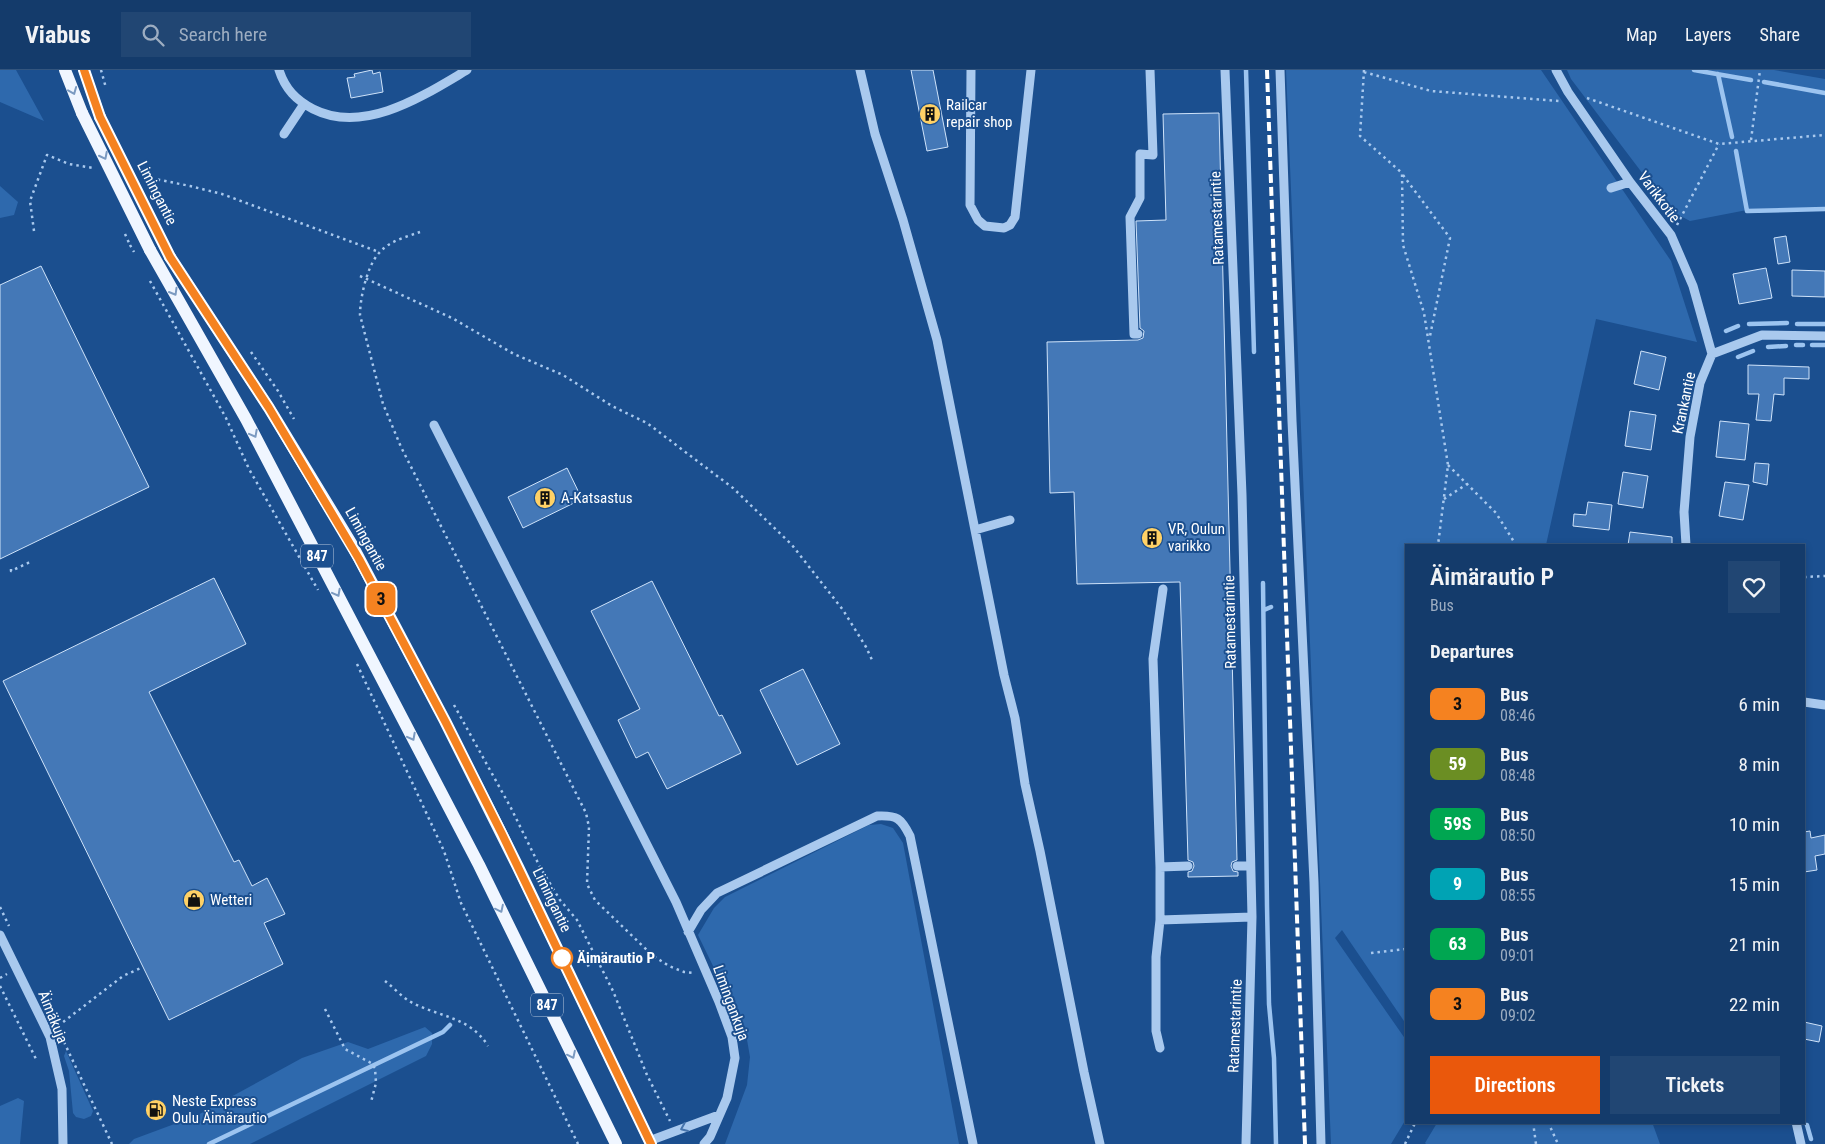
<!DOCTYPE html>
<meta charset="utf-8">
<style>
body{margin:0;font-family:"Roboto Condensed",sans-serif;background:#214673;color:#f1f3f6;height:100vh;display:flex;flex-direction:column;font-size:19px;white-space:nowrap}
*{box-sizing:border-box;margin:0}
p{font-size:16px;color:#9dadc1}
.icon{flex:none;width:28px;height:28px;fill:none;stroke:currentColor;stroke-width:2;stroke-linecap:round;stroke-linejoin:round}
.map{position:relative;flex:1;overflow:hidden}
.drawer{position:absolute;left:1405px;top:474px;width:400px;height:580px;display:flex;flex-direction:column;background:#143b6b;border-radius:0px;box-shadow:0 2px 8px #0003,0 0 0 1px #33557e}
.drawer>*{flex:none}
.badge{padding:0 10px;border-radius:8px;font-size:18px;line-height:32px}
.map>.badge{position:absolute;translate:-50% -50%;box-shadow:0 0 0 2px #fff}
h2{padding:0 25px;font-size:19px;line-height:45px}
.round{display:grid;place-items:center;flex:none;width:52px;height:52px;border-radius:0px;background:#214673}
.head{display:flex;align-items:center;justify-content:space-between;height:85px;padding:0 25px}
h1{font-size:24px;font-weight:600;line-height:38px}
.cta{display:flex;gap:10px;margin-top:auto;padding:10px 25px}
.cta a{flex:1;height:58px;border-radius:0px;background:#ea580c;color:#fff;font-size:20px;font-weight:600;line-height:58px;text-align:center}
.cta a+a{background:#214673;color:#f1f3f6}
ul{padding:0;list-style:none}
li{display:flex;align-items:center;gap:15px;height:60px;padding:0 25px}
li div{flex:1}
li b{display:block;font-size:19px}
li em{font-style:normal}
li .badge{min-width:55px;font-weight:700;text-align:center}
header{display:flex;align-items:center;gap:30px;box-sizing:border-box;height:70px;padding:0 25px;background:#143b6b;border-bottom:1px solid #33557e}
header strong{font-size:24px}
nav{display:flex;gap:28px;margin-inline-start:auto;font-size:18px}
.search{width:350px;height:45px;background:#214673;display:flex;align-items:center;gap:12px;box-sizing:border-box;padding:0 18px;border-radius:0px;color:#9dadc1;font-size:19px}
.map>svg:first-child{display:block}
.green{fill:#2e69ad}
.lines{fill:none;stroke-linecap:round;stroke-linejoin:round}
.stream{stroke:#9cc4f0;stroke-width:4.5}
.building{fill:#4478b7;stroke:#cfe3fa}
.path{stroke:#a9c9ee;stroke-width:2.5;stroke-dasharray:2.5 4;stroke-linecap:butt}
.minor{stroke:#a9c9ee;stroke-width:9}
.major{stroke:#f0f6ff;stroke-width:12}
.rail{stroke:#fff;stroke-width:4;stroke-dasharray:9 4;stroke-linecap:butt}
.path-bridge{stroke:#a9c9ee;stroke-width:2.5;stroke-dasharray:2.5 4;stroke-linecap:butt}
.major-bridge{stroke:#f0f6ff;stroke-width:12}
.oneway{stroke:#7b9ac1}
.oneway2{stroke:#4674ac}
.line-casing{stroke:#fff;stroke-width:11}
.line{stroke:#f58220;stroke-width:8}
.stop-dot{fill:#fff;stroke:#f58220;stroke-width:2.5}
.labels{text-anchor:middle;dominant-baseline:central;stroke-width:4;stroke-linejoin:round;paint-order:stroke}
.shield{fill:#1b4f8f;stroke:#bbcadd;stroke-width:1}
.shield-label{font-size:14px;font-weight:bold;fill:#fff}
.poi-label{font-size:15px;fill:#fff;stroke:#1b4f8f;text-anchor:start}
.street-label{font-size:15px;fill:#fff;stroke:#1b4f8f}
.stop-label{font-size:15px;font-weight:bold;fill:#fff;stroke:#1b4f8f;text-anchor:start}
</style>
<header>
<strong>Viabus</strong>
<div class="search"><svg class="icon" aria-label="search" viewBox="0 0 24 24"><circle cx="10" cy="10" r="6"/><path d="M15 15l6 6"/></svg>Search here</div>
<nav><a>Map</a><a>Layers</a><a>Share</a></nav>
</header>
<div class="map">
<svg width="1825" height="1074" viewBox="0 0 1825 1074">
<rect width="100%" height="100%" fill="#1b4f8f"/>
<path class="green" d="M0,0H16L44,51L0,32Z
M1286,0H1541L1671,191L1697,272L1596,249L1546,475H1406V954L1342,860L1335,868L1406,970V1049L1391,1074H1331Z
M1567,0H1774L1825,9V140H1747L1690,151L1671,141L1571,9Z
M0,116L18,132L14,145L0,148Z
M881,754L893,758L903,773L959,1074H725L747,1015L750,987L746,964L698,865L714,838L725,827L869,755Z
M425,957L432,963V974L426,986L250,1074H129L134,1069L196,1046L302,988L348,972L368,979Z
M66,981L93,1041L91,1046L84,1049L76,1047L73,1043L69,1001L64,986Z
M18,1028L24,1031L20,1074H0V1036Z
M1652,1052L1660,1074H1426L1425,1073L1437,1053Z"/>
<g class="lines">
<path class="stream" d="M1246,0L1254,282
M1694,0L1751,10
M1718,4L1732,67
M1764,12L1825,23
M1736,81L1747,141L1825,139
M1749,254L1787,253
M1797,254H1825
M1726,261L1738,256
M1796,275H1803
M1812,275H1825
M1768,277L1786,276
M1738,287L1753,281
M1263,513L1267,836L1269,934L1274,988L1276,1074
M1264,540L1271,537
M1807,1055L1811,1069
M209,1074L443,962L450,955"/>
</g>
<path class="building" d="M372,0L373,4L380,2L383,22L351,28L347,8L355,7L354,4Z
M911,0H933L948,77L927,81Z
M1219,43L1237,790L1232,792L1231,796L1233,801L1238,802V806L1188,807V802L1192,801L1194,796L1193,792L1188,790L1180,512L1077,514L1074,422L1050,423L1047,272L1138,270L1143,268L1144,261L1140,258L1136,151L1166,150L1163,44Z
M1786,166L1790,192L1778,194L1774,168Z
M41,196L149,417L0,489V215Z
M1766,198L1772,228L1739,234L1733,204Z
M1792,200L1825,201V227L1792,226Z
M1641,281L1666,287L1659,320L1634,314Z
M1748,295L1809,297V309L1784,308V325L1774,324L1771,351L1756,350L1759,324H1748Z
M1630,341L1656,345L1651,380L1625,376Z
M1720,351L1749,354L1745,390L1716,387Z
M1755,393L1769,394L1767,415L1753,412Z
M567,398L582,429L523,458L508,427Z
M1623,402L1648,406L1643,438L1618,434Z
M1725,412L1749,415L1743,450L1719,446Z
M1588,432L1612,435L1609,460L1573,456L1574,444L1586,445Z
M1630,462L1672,467V475H1628Z
M214,508L246,574L149,622L234,792L239,790L252,816L267,808L285,844L264,853L283,894L169,950L3,611Z
M652,511L719,646L722,645L741,683L667,719L648,682L636,688L618,650L640,639L591,541Z
M803,599L840,674L797,695L760,620Z
M1810,761L1811,768L1825,765V784L1815,786L1817,800L1804,802V762Z
M1804,952L1822,956L1819,972L1804,969Z"/>
<g class="lines">
<path class="path" d="M101,0L106,18
M1364,0L1360,66L1402,103L1403,175L1424,243L1448,395L1438,475
M1364,2L1431,21L1559,31
M1587,28L1719,74L1825,65
M1751,70L1760,0
M1403,105L1450,168L1430,266
M145,107L190,116L222,124L379,182
M1677,155L1719,74
M34,161L30,131L47,85L69,94L93,98
M420,162C406,167 389,171 379,183C367,196 360,228 360,245L383,334L401,377L586,743L589,757L587,814L595,830L652,885L669,896L684,902L695,903
M130,175L134,182
M360,206L452,248L514,284L563,305L612,336L647,353L733,418L792,475L843,540L866,577L873,592
M150,211L226,348L249,399L318,520
M251,282L278,321L294,349
M1448,395L1496,443L1516,475
M1444,429L1467,414
M11,499V501L30,492
M1804,507L1825,506
M357,594L444,781L461,833L578,1074
M454,635L511,738L540,797L560,830L577,850L613,921L647,1005L670,1051
M0,837L9,856
M1371,883L1406,879
M587,896L598,891
M0,908L7,904
M385,911C393,917 401,926 409,931C437,947 470,946 488,976
M0,916L36,989
M325,939L345,979L371,993L375,998L376,1013L371,1032
M58,956L123,906L143,897
M64,972L112,1074
M1533,1052L1536,1074
M1548,1052L1558,1074
M1405,1074L1415,1053"/>
<path class="minor" d="M279,0C285,19 296,30 313,39C364,65 423,26 467,0
M860,0L875,64L903,150L937,270L1004,605L1015,648L1025,714L1040,781L1084,1002L1100,1074
M971,0L970,135L978,150L985,156L1004,158L1010,155L1015,147L1031,0
M1225,0L1242,425L1252,847L1246,1074
M1280,0L1292,351L1314,812L1321,1074
M1556,0L1568,22L1630,112L1671,165L1693,216L1712,284
M284,64L304,34
M1611,118L1630,112
M1138,264H1134L1130,147L1140,128V84L1153,85L1150,0
M434,355L676,832L719,932L732,967L735,988L727,1028L710,1067L704,1074
M975,460L1010,450
M1686,475L1684,442L1690,367L1700,313L1712,284L1762,265L1825,266
M1804,632L1825,635
M1237,796H1250
M1160,797L1188,796
M1160,850L1252,847
M688,862L701,840L717,823L877,746C897,745 901,748 910,766L973,1074
M0,865L50,967L62,1019L63,1074
M1160,978L1156,961V887L1160,850V797L1153,589L1163,519
M1796,1052L1801,1074
M649,1071L719,1045"/>
<path class="major" d="M65,0L82,43
M84,0L100,47
M150,180L246,349L479,795L616,1074
M170,187L269,338L351,473L445,651L518,797L651,1074"/>
<path class="rail" d="M1267,0L1305,1074"/>
<path class="path-bridge" d="M125,164L130,175"/>
<path class="major-bridge" d="M82,43L150,180
M100,47L170,187"/>
</g>
<defs><path id="oneway-chevron" d="M-2-3.5L2.5 0L-2 3.5" fill="none" stroke-width="1.6" stroke-linecap="round" stroke-linejoin="round" transform="scale(1.25)"/></defs>
<g class="oneway">
<use href="#oneway-chevron" transform="translate(73 21) rotate(68)"/>
<use href="#oneway-chevron" transform="translate(104 86) rotate(63)"/>
<use href="#oneway-chevron" transform="translate(174 222) rotate(60)"/>
<use href="#oneway-chevron" transform="translate(254 364) rotate(62)"/>
<use href="#oneway-chevron" transform="translate(337 523) rotate(62)"/>
<use href="#oneway-chevron" transform="translate(412 667) rotate(62)"/>
<use href="#oneway-chevron" transform="translate(500 839) rotate(64)"/>
<use href="#oneway-chevron" transform="translate(572 985) rotate(64)"/>
</g>
<use class="oneway2" href="#oneway-chevron" transform="translate(684 1058) rotate(157)"/>
<g class="lines">
<g class="line-casing">
<path id="line" d="M84,0L100,47L170,187L269,338L359,489L445,651L502,764L651,1074"/>
</g>
<use href="#line" class="line"/>
</g>
<defs>
<g id="building-disc" transform="scale(1.125)"><circle r="9.5" fill="#ffd166" stroke="#1b4f8f"/><path d="M-4-6H4V6H1V3H-1V6H-4ZM-2.5-4.3h1.7v1.8h-1.7ZM.8-4.3h1.7v1.8H.8ZM-2.5-1h1.7V.8h-1.7ZM.8-1h1.7V.8H.8Z" fill="#111"/></g>
<g id="shop-disc" transform="scale(1.125)"><circle r="9.5" fill="#ffd166" stroke="#1b4f8f"/><path d="M-5-2.5h2.3a2.7 3.5 0 0 1 5.4 0H5L5.5 6h-11ZM-1.5-2.5h3a1.5 2.3 0 0 0-3 0Z" fill="#111"/></g>
<g id="fuel-disc" transform="scale(1.125)"><circle r="9.5" fill="#ffd166" stroke="#1b4f8f"/><path d="M-5.5-6h7V0h2V4h1.3V-2.5L3-4.5l.8-.8L6-3V5H2.5V1h-1V6h-7ZM-4.2-4.7v3.2H.2V-4.7Z" fill="#111"/></g>
</defs>
<g fill-rule="evenodd">
<use href="#building-disc" x="930" y="44"/>
<use href="#building-disc" x="545" y="428"/>
<use href="#building-disc" x="1152" y="468"/>
<use href="#shop-disc" x="194" y="830"/>
<use href="#fuel-disc" x="156" y="1040"/>
</g>
<circle class="stop-dot" cx="562" cy="888" r="10"/>
<g class="labels">
<g class="shield">
<rect x="301" y="474.5" width="32" height="23" rx="4"/>
<rect x="531" y="923.5" width="32" height="23" rx="4"/>
</g>
<g class="shield-label">
<text x="317" y="486">847</text>
<text x="547" y="935">847</text>
</g>
<g class="poi-label">
<text x="946" y="35">Railcar<tspan x="946" dy="17">repair shop</tspan></text>
<text x="561" y="428">A-Katsastus</text>
<text x="1168" y="459">VR, Oulun<tspan x="1168" dy="17">varikko</tspan></text>
<text x="210" y="830">Wetteri</text>
<text x="172" y="1031">Neste Express<tspan x="172" dy="17">Oulu Äimärautio</tspan></text>
</g>
<g class="street-label">
<text transform="translate(157 123) rotate(63)">Limingantie</text>
<text transform="translate(1659 127) rotate(53)">Varikkotie</text>
<text transform="translate(1217 148) rotate(-92)">Ratamestarintie</text>
<text transform="translate(1684 333) rotate(-78)">Krankantie</text>
<text transform="translate(366 469) rotate(61)">Limingantie</text>
<text transform="translate(1230 552) rotate(-91)">Ratamestarintie</text>
<text transform="translate(552 830) rotate(64)">Limingantie</text>
<text transform="translate(731 933) rotate(70)">Limingankuja</text>
<text transform="translate(53 947) rotate(68)">Äimäkuja</text>
<text transform="translate(1235 956) rotate(-88)">Ratamestarintie</text>
</g>
<g class="stop-label">
<text x="577" y="888">Äimärautio P</text>
</g>
</g>
</svg>
<b class="badge" style="left:381px;top:529px;background:#f58220;color:#111">3</b>
<section class="drawer">
<div class="head"><div><h1>Äimärautio P</h1><p>Bus</p></div><a class="round"><svg class="icon" aria-label="heart" viewBox="0 0 24 24"><path d="M12 20l-8-8c-3-5 5-10 8-4 3-6 11-1 8 4z"/></svg></a></div>
<h2>Departures</h2>
<ul>
<li><span class="badge" style="background:#f58220;color:#111">3</span><div><b>Bus</b><p>08:46</p></div><em>6 min</em></li>
<li><span class="badge" style="background:#6b8e23;color:#fff">59</span><div><b>Bus</b><p>08:48</p></div><em>8 min</em></li>
<li><span class="badge" style="background:#00a651;color:#fff">59S</span><div><b>Bus</b><p>08:50</p></div><em>10 min</em></li>
<li><span class="badge" style="background:#00a3b4;color:#fff">9</span><div><b>Bus</b><p>08:55</p></div><em>15 min</em></li>
<li><span class="badge" style="background:#00a651;color:#fff">63</span><div><b>Bus</b><p>09:01</p></div><em>21 min</em></li>
<li><span class="badge" style="background:#f58220;color:#111">3</span><div><b>Bus</b><p>09:02</p></div><em>22 min</em></li>
</ul>
<div class="cta"><a>Directions</a><a>Tickets</a></div>
</section>
</div>
